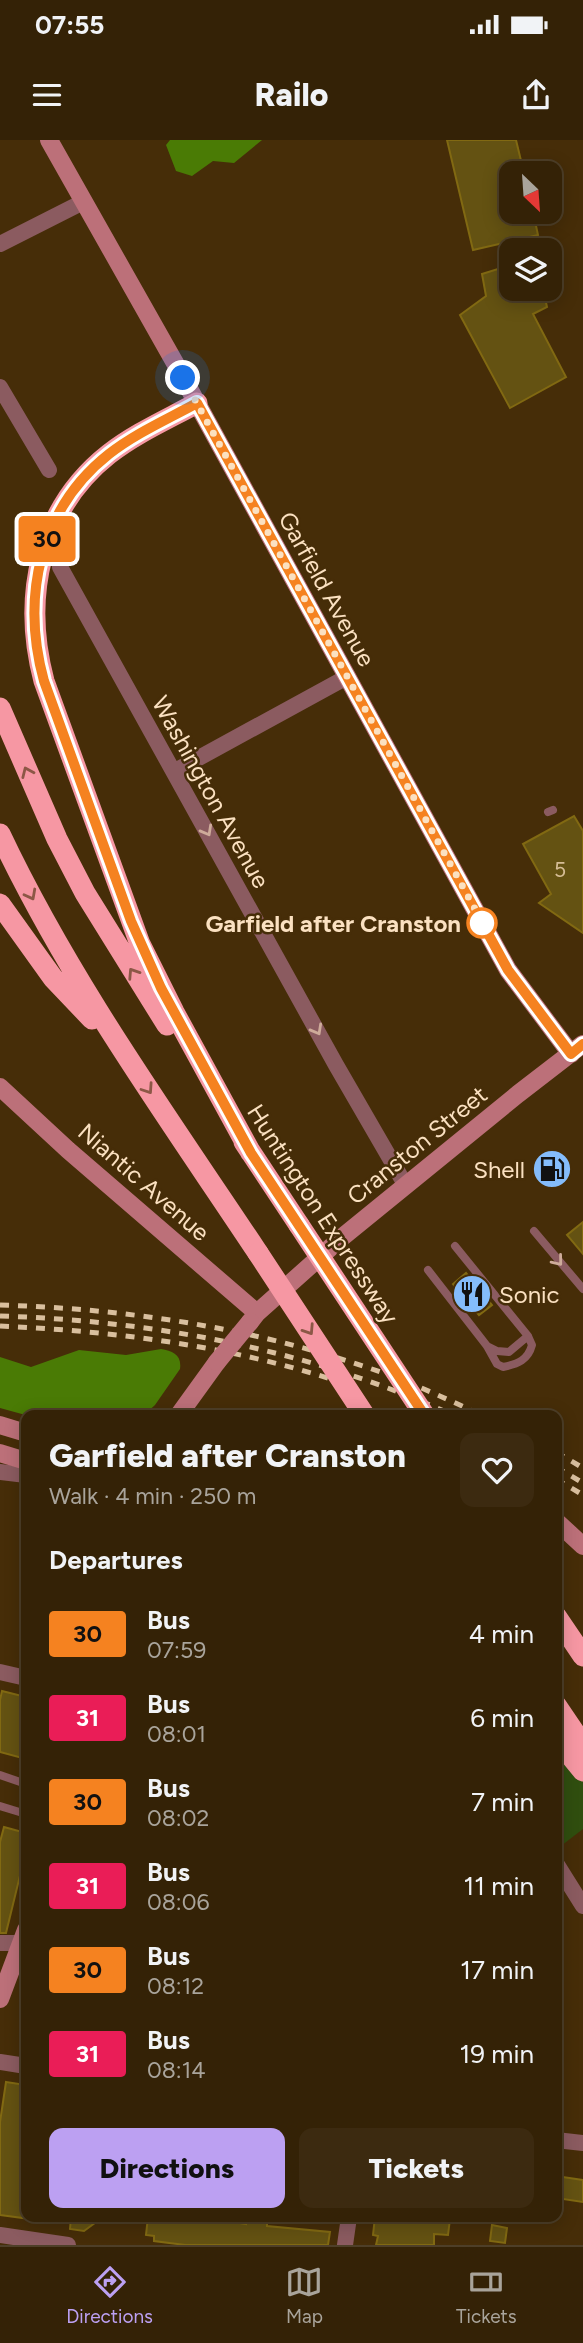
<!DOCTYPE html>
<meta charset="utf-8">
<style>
body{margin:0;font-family:Figtree,sans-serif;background:#3c2a10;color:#f1f3f6;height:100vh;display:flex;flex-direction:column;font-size:26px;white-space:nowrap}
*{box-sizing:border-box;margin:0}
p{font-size:23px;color:#a9a49b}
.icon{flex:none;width:38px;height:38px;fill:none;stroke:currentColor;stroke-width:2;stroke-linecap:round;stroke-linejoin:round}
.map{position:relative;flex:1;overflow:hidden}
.panel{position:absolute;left:21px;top:1270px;width:541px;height:812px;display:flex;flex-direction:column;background:#342206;border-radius:14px;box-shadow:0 4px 18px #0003,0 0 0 2px #4e3f28}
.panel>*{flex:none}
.badge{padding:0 14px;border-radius:5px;font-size:24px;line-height:46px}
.needle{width:46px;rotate:155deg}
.tools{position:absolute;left:499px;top:21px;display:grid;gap:14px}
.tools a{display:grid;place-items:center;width:63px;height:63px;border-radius:14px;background:#342206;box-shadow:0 4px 18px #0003,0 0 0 2px #4e3f28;font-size:35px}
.you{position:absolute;width:35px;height:35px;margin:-18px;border:5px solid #fff;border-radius:50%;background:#1a73e8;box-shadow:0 0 0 10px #1a73e833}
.map>.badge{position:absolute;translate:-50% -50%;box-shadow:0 0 0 4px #fff}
h2{padding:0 28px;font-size:26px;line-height:63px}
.round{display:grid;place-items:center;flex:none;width:74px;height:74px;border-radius:14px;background:#3c2a10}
.overview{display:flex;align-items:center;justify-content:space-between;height:119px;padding:0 28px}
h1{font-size:33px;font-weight:800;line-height:52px}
.cta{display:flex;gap:14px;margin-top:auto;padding:14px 28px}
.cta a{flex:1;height:80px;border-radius:14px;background:#bca0f2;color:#111;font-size:28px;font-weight:800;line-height:80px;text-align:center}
.cta a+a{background:#3c2a10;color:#f1f3f6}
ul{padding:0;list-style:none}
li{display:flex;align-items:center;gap:21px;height:84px;padding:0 28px}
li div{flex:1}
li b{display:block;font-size:26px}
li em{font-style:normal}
li .badge{min-width:77px;font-weight:700;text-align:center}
.status{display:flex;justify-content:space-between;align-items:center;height:49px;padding:0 35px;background:#342206;direction:ltr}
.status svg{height:19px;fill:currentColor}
header{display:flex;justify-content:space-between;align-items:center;height:91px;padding:0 28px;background:#342206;font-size:32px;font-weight:800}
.menu{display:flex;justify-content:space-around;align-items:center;height:98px;border-top:2px solid #4e3f28;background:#342206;font-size:19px;color:#a9a49b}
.menu a{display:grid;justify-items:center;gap:4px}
.menu .active{color:#bca0f2}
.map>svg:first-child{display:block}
.green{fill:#304e0f}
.forest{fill:#4a7b05}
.building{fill:#645212;stroke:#816912;stroke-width:2}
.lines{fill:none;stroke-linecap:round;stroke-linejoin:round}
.lane{stroke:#8b5b60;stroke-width:8}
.street{stroke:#8b5b60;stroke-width:16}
.secondary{stroke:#bc7079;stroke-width:18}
.highway{stroke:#f697a3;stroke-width:21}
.rail{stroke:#d9bf9e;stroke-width:5;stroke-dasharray:9 9;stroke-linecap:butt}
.secondary-bridge{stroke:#bc7079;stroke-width:18}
.highway-bridge{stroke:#f697a3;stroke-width:21}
.oneway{stroke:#8c5746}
.oneway2{stroke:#ceab9a}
.line-casing{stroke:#fff;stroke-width:16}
.line{stroke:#f58220;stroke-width:10}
.walk{stroke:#fbe1c1;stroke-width:7;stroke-dasharray:0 12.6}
.stop-dot{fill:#fff;stroke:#f58220;stroke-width:3.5}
.labels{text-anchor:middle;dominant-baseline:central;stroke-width:5;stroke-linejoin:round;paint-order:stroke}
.number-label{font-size:21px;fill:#d5bd95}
.street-label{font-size:24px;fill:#fbe1c1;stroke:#462d08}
.stop-label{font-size:24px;font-weight:bold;fill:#fbe1c1;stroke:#462d08;text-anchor:end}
.poi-label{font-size:24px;fill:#fbe1c1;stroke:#462d08;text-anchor:end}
</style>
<div class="status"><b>07:55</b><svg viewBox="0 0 49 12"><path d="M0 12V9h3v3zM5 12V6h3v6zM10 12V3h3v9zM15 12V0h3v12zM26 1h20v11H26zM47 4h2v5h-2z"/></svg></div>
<header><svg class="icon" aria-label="menu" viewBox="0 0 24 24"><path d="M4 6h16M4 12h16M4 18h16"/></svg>Railo<svg class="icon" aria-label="share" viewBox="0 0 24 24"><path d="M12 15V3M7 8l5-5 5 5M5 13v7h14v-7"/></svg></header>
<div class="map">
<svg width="583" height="2105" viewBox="0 0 583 2105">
<rect width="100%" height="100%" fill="#462d08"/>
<path class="green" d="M556,1596L583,1626V1689L557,1709Z"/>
<path class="forest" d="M170,0H262L234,23L213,21L192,36L176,31L166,5Z
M161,1209C173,1211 182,1215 180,1229L155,1265L143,1276H29L0,1268V1217L31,1227L79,1210L126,1215Z"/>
<path class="building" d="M447,0H516L524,33H511V72H533L538,95L473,110Z
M511,125V149H543L547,167L533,174L566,237L510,268L460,175L486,156L482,134Z
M574,676L583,691V793L539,763L551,754L523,704Z
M583,1082V1114L567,1095Z
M466,1133L492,1165L479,1175L453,1144Z
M2,1551L26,1557V1619L0,1612V1560Z
M4,1687L26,1693V1711L6,1793H0V1702Z
M6,1942L26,1945V2004L20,2040L26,2041L23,2078L0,2075V1982Z
M556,2036L583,2040V2062L556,2058Z
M71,2077H103L84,2091L70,2089Z
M148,2077H203L246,2084V2081L267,2083V2086L330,2092L328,2105H185L154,2101V2096L146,2095Z
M375,2077H404L427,2081L428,2077L450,2079L448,2095L434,2094V2105H376L378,2096L373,2095Z
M492,2085L507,2088L505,2103L490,2101Z"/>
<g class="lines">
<path class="lane" d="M548,672L553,670
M534,1091L583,1149
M428,1130L487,1206L497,1224L503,1227C518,1224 528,1220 532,1205L528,1196L455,1106
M487,1206L497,1211L509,1212L528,1196
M0,1635L26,1644
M0,1666L26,1674"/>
<path class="street" d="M0,104L83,62
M0,247L49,330
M60,427L336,925L406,1046
M175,631L347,537
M0,1332L26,1335
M0,1532L26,1538
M556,1723L583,1766
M0,1803H22
M0,1922L26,1926
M556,2000L583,2003
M0,2095L68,2105
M345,2105L349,2077"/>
<path class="secondary" d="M49,0L175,223L508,830L571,914
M0,947L68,1010L257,1173
M250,1182L257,1173L340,1099L518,954L583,904
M178,1276L217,1222
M0,1285L26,1293
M0,1313L26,1321
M556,1381L583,1406
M0,1859L26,1790"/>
<path class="highway" d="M197,263C168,279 136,293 109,314C39,369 22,458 44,541L140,804L174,872L251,1013
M0,568L57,699L85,753L167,885
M0,694C70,842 167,976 258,1113
M0,764L53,838L92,879
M244,1002L299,1085
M556,1476L583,1516
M556,1565L583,1605
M556,1598L583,1631"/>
<path class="rail" d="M0,1165C132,1169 261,1189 386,1234C419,1246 451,1261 484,1276
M0,1176C157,1181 311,1210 455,1276
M0,1186C112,1191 224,1205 331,1239
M556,1312L583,1328
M556,1327L583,1343
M556,1339L583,1355"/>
<path class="secondary-bridge" d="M217,1222L250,1182"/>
<path class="highway-bridge" d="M299,1085L425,1276
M258,1113L365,1276"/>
</g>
<defs><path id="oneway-chevron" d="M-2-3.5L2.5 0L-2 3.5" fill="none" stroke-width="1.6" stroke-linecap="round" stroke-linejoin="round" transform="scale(1.75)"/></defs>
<g class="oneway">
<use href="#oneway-chevron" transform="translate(27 632) rotate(-114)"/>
<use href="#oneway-chevron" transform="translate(31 755) rotate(62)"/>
<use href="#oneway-chevron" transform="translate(133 833) rotate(-123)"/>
<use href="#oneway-chevron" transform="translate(148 949) rotate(56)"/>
<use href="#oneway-chevron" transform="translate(309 1190) rotate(57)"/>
</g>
<g class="oneway2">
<use href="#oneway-chevron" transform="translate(207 691) rotate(61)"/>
<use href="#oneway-chevron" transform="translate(317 890) rotate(61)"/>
<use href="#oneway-chevron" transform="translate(558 1121) rotate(51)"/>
</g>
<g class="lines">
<g class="line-casing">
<path id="line" d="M425,1276L251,1013L161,848L131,781L44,541C21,458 39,369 109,314C136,293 168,279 197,263L508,830L571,914L583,904"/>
</g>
<use href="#line" class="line"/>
<path class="walk" d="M183,238L486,789L482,783"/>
</g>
<defs>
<g id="fuel-disc" transform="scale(2.0125)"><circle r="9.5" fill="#84bcfb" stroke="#462d08"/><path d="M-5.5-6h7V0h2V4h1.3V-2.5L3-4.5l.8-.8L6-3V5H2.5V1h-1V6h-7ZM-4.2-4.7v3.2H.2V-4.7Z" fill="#111"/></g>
<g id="restaurant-disc" transform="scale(2.0125)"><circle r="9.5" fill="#84bcfb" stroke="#462d08"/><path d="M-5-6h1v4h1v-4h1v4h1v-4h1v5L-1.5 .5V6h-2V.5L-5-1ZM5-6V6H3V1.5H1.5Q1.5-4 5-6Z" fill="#111"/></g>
</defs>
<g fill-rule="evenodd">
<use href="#fuel-disc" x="552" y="1029"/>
<use href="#restaurant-disc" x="472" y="1154"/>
</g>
<circle class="stop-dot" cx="482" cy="783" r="14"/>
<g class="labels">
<g class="number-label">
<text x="560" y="729">5</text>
</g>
<g class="street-label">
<text transform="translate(327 449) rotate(61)">Garfield Avenue</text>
<text transform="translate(211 652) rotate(61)">Washington Avenue</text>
<text transform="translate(417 1005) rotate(-39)">Cranston Street</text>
<text transform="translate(144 1042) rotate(41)">Niantic Avenue</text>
<text transform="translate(323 1074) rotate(57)">Huntington Expressway</text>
</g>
<g class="stop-label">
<text x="461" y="783">Garfield after Cranston</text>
</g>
<g class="poi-label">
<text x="525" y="1029">Shell</text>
<text x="499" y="1154" text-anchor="start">Sonic</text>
</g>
</g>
</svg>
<div class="tools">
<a><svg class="needle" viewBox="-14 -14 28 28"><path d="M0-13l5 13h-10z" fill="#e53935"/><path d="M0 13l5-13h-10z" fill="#a9a49b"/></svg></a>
<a><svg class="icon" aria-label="layers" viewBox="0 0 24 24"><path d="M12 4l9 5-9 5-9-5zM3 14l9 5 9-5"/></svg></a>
</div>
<div class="you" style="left:183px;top:238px"></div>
<b class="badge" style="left:47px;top:399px;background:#f58220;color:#111">30</b>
<section class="panel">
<div class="overview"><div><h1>Garfield after Cranston</h1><p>Walk · 4 min · 250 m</p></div><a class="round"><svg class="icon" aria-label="heart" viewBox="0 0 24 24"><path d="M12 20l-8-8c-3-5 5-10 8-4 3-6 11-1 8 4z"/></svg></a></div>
<h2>Departures</h2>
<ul>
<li><span class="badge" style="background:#f58220;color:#111">30</span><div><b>Bus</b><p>07:59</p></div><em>4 min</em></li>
<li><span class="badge" style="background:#ea1d57;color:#fff">31</span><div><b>Bus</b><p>08:01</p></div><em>6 min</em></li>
<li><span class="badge" style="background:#f58220;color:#111">30</span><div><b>Bus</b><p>08:02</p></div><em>7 min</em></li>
<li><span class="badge" style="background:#ea1d57;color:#fff">31</span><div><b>Bus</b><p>08:06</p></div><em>11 min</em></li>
<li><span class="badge" style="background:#f58220;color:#111">30</span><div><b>Bus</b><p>08:12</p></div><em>17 min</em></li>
<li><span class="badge" style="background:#ea1d57;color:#fff">31</span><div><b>Bus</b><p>08:14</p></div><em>19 min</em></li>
</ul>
<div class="cta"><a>Directions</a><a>Tickets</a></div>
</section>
</div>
<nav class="menu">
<a class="active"><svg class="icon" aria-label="directions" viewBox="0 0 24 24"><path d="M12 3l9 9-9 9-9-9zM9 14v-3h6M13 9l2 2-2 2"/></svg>Directions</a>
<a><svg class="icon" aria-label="map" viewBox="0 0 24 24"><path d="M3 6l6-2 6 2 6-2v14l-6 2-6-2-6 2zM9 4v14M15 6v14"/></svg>Map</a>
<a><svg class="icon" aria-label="tickets" viewBox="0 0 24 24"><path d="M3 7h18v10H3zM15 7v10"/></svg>Tickets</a>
</nav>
